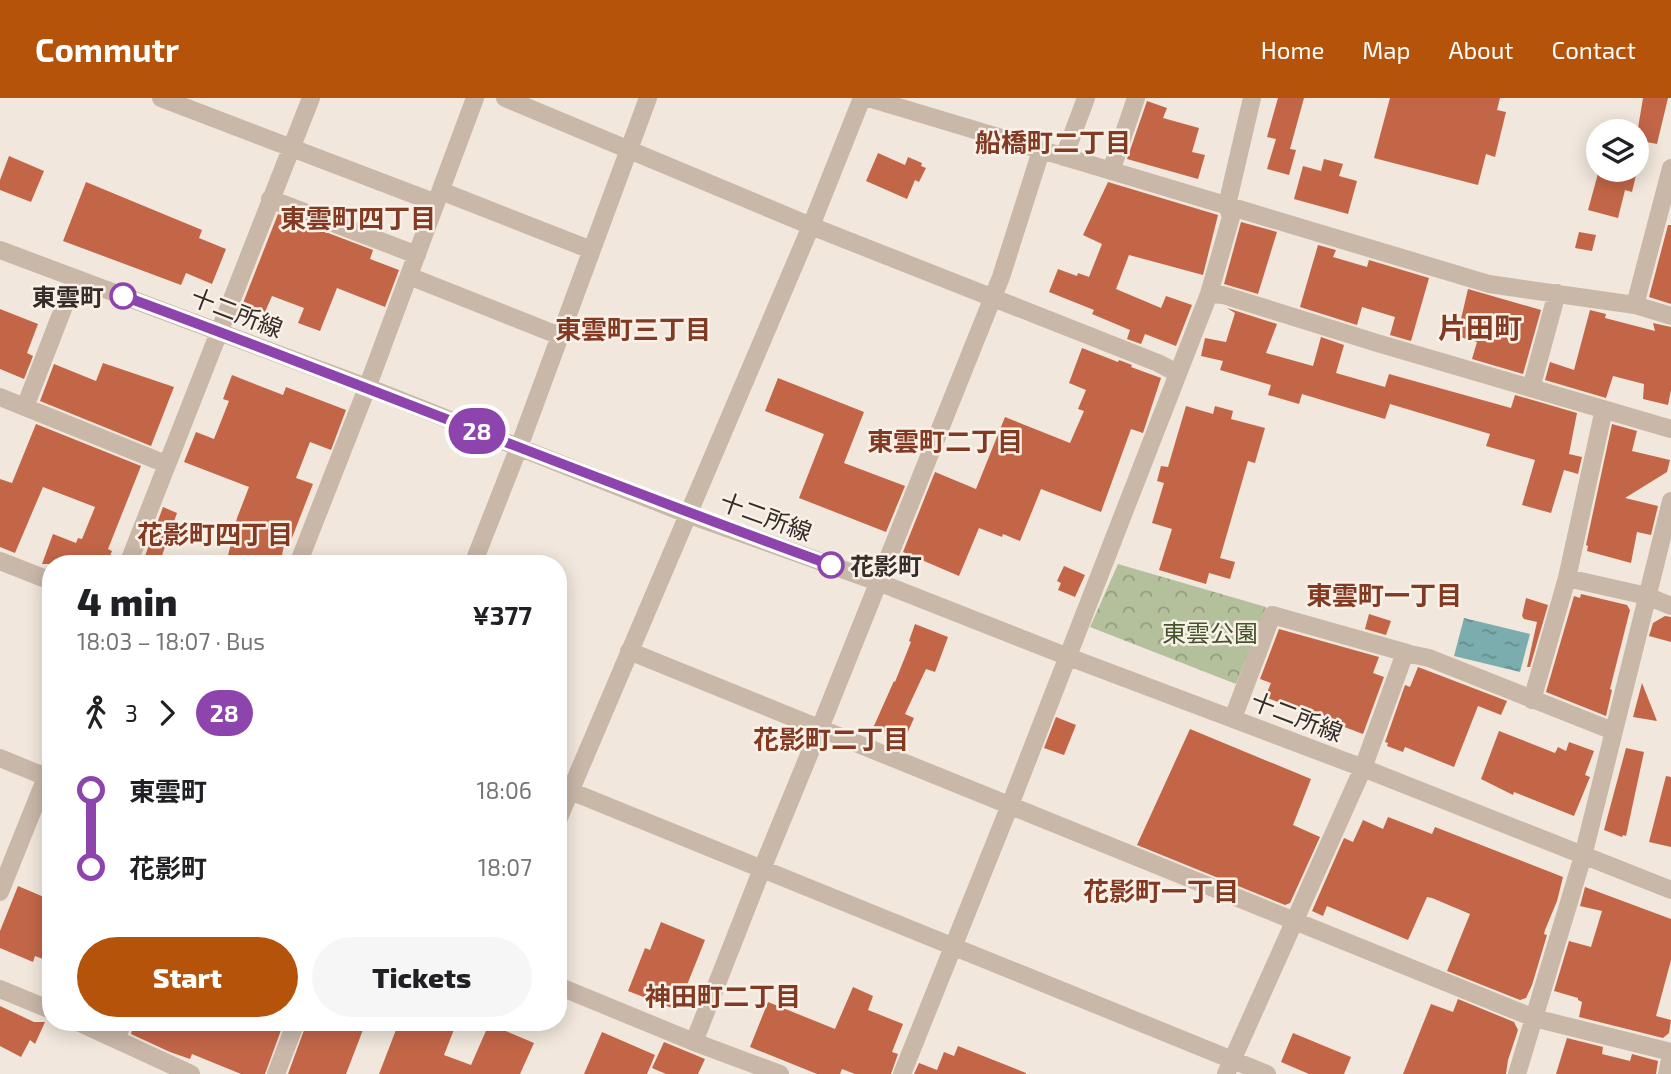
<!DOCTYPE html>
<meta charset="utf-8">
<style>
body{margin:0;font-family:"Exo 2","Noto Sans JP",sans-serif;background:#f6f6f6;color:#202124;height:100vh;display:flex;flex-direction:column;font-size:26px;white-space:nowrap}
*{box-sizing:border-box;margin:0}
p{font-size:23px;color:#757577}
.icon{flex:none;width:38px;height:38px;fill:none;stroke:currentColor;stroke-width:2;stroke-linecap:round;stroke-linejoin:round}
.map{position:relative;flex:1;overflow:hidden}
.panel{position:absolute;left:42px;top:457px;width:525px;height:476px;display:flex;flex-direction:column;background:#fff;border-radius:28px;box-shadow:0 4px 18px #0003}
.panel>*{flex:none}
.badge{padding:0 14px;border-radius:23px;font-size:24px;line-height:46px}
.buttons{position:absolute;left:1586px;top:21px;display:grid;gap:14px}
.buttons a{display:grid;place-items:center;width:63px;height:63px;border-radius:50%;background:#fff;box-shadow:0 4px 18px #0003;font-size:35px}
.map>.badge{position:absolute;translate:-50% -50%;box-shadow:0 0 0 4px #fff}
.legs{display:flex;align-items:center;gap:10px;height:77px;padding:0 35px;font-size:23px}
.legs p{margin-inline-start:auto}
.headline{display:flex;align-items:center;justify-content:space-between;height:119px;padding:0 35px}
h1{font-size:38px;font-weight:800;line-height:52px}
.cta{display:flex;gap:14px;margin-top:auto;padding:14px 35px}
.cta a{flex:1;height:80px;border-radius:42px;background:#b45309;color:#fff;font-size:28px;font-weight:800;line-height:80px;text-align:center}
.cta a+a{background:#f6f6f6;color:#202124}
ul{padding:0 35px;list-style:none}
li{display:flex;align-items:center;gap:24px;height:77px;font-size:26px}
li i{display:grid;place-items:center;width:10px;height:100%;margin:0 9px;background:currentColor}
li i::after{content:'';width:18px;height:18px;margin:-9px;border:5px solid;border-radius:50%;background:#fff}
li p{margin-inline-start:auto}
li:first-child i{background:linear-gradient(#0000 50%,currentColor 0)}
li:last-child i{background:linear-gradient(currentColor 50%,#0000 0)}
header{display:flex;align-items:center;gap:42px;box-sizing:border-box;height:98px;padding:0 35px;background:#b45309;color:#fff}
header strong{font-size:33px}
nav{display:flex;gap:38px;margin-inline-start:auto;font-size:24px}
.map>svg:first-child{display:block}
.park{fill:url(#park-crowns)}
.water{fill:url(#water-ripples)}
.building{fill:#c36648}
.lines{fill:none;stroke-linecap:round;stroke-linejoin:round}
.minor{stroke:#c9b7a8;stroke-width:18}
.line-1-casing{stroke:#fff;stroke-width:16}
.line-1{stroke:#8e44ad;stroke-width:10}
.stop-1-dot{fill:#fff;stroke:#8e44ad;stroke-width:3.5}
.labels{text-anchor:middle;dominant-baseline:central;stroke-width:5;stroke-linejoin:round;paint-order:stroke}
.stop-label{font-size:24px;font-weight:bold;fill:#362c28;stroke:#f9f1e8;text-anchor:end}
.street-label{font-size:24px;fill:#362c28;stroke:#f9f1e8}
.park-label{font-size:24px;fill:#45542c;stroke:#f9f1e8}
.neighbourhood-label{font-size:26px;font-weight:bold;fill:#833a23;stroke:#f9f1e8}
.quarter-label{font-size:28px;font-weight:bold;fill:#833a23;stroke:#f9f1e8}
</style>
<header>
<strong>Commutr</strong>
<nav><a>Home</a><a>Map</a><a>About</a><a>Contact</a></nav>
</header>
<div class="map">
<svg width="1671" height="976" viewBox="0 0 1671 976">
<defs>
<pattern id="park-crowns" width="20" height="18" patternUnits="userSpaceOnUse" patternTransform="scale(1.75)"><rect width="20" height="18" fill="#b4c09c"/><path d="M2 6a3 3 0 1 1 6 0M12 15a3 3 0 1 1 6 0" fill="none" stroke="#939c7f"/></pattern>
<pattern id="water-ripples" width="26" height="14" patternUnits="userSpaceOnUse" patternTransform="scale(1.75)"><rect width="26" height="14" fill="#7bacae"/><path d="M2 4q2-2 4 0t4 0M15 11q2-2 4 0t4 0" fill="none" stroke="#668c8e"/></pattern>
</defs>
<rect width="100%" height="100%" fill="#f1e7dc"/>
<path class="park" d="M1118,466L1266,509L1236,586L1090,529Z"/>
<path class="water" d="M1464,520L1530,536L1520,574L1454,558Z"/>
<path class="building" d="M1278,0H1304L1290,51L1296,52L1289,77L1267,71L1276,41L1267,39Z
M1390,0H1500L1497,12L1506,14L1495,59L1486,56L1478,87L1374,60Z
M1643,0H1668L1657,46L1636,42Z
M1147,3L1167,10L1163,20L1199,30L1192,54L1205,57L1198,81L1127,61Z
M878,55L905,67L908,59L922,65L921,68L926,70L919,84L915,82L907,101L866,83Z
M9,58L44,73L31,104L0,92V82Z
M1324,61L1343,66L1339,78L1357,83L1348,116L1294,101L1303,68L1321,73Z
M1599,72H1613L1636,77L1632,94L1625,92L1618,120L1588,112Z
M86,84L202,132L199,140L226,151L212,186L186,175L181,187L63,143Z
M1108,84L1218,117L1203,177L1129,157L1116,191L1161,210L1166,198L1192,207L1176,248L1145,236L1141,246L1127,241L1130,232L1092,216L1094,212L1049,194L1058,171L1077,178L1078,175L1089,179L1102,146L1083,137Z
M278,116L373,152L370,161L399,172L385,209L337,190L320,233L298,225L304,210L272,198L265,214L243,205Z
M1241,124L1277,134L1258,196L1224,186Z
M1668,127H1671V206L1649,199Z
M1579,134L1596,137L1592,153L1575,150Z
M1318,147L1336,152L1333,159L1367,169L1369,162L1429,180L1411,243L1390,237L1395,219L1362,209L1357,227L1300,209Z
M1468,191L1541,212L1523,276L1472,261L1477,244L1457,238Z
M1227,210L1277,226L1266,255L1313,268L1321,239L1344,247L1336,275L1385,289L1389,276L1511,310L1515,297L1577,315L1569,356L1582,359L1578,376L1564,372L1551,415L1522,407L1535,362L1486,348L1490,336L1390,306L1385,321L1302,296L1299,306L1268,297L1271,287L1220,272L1223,263L1201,258L1205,240L1226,244L1235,215Z
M0,211L38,226L27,255L33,258L24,281L0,271Z
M1590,212L1606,216L1605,220L1655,233L1653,225L1671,229V292L1668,307L1643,301L1644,286L1613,278L1606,300L1545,282L1550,264L1574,272Z
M1082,250L1118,264L1119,262L1132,267L1131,269L1161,280L1143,335L1131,331L1101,414L1041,391L1020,443L1003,436L1002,439L979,430L959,478L903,454L935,374L976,391L1005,319L1070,345L1084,313L1078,311L1086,292L1069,285Z
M103,265L174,289L151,348L40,303L54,266L96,283Z
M232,277L283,297L286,289L346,312L331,352L310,344L296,380L313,386L290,445L285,443L280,466H226L237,420L249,389L184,364L196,334L214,341L229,303L223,301Z
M778,280L864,314L844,365L905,388L886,434L799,400L824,336L765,313Z
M1186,308L1213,316L1215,308L1233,313L1231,321L1265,330L1255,365L1248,363L1220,460L1235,464L1230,481L1209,475L1206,486L1159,472L1172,431L1152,425L1164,385L1157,383L1161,368L1168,369Z
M36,326L141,368L108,451L112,453L107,466H42L53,436L76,445L78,440L82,441L95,409L43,389L15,455L0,449V381L12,385Z
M1612,326L1637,333L1632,353L1670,362L1667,374L1625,400L1658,408L1651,437L1637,434L1631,465L1587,453L1588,448L1586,447Z
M163,409L177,415L159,466H142Z
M1064,468L1085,477L1075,499L1058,492L1061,485L1057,483Z
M1581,496L1627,507L1630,512L1610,591L1612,592L1606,618L1546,594L1574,498L1580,500Z
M1526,500L1548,507L1530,569H1527L1537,524L1524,521L1522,518Z
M1369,516L1391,523L1386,537L1365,531Z
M1665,518L1671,519V544L1649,538L1653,525Z
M915,526L948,539L935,574L926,571L905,616L914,620L903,645L873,630L894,583L895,584L911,544L909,543Z
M1279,531L1379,559L1373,575L1384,579L1363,636L1265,599L1271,585L1260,581Z
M1418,569L1507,603L1501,617L1478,608L1454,669L1405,649L1403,654L1387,648L1388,645L1385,644L1405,587L1410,589Z
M1642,585L1657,623L1633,619Z
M1056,619L1076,627L1064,657L1044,650Z
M1190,631L1311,681L1293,727L1320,739L1290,805L1285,807L1137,747Z
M1499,633L1555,655L1558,649L1566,653L1569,644L1594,653L1585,677L1590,679L1574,718L1514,694L1513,697L1481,681Z
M1626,650L1644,654L1626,738L1623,737L1622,739L1604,732Z
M1666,678L1671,679V749L1649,744Z
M1388,719L1432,736L1435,729L1563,779L1557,803L1545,832L1544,836L1547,837L1532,887L1526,900L1520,902L1447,873L1470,816L1432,800L1427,799L1408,842L1327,808L1323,818L1312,813L1344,740L1353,744L1363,722L1383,731Z
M18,788L51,802V864L35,858L33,864L0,850V833Z
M1585,789L1671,821V862L1656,918L1671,922L1669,935L1663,940L1579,919L1582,904L1578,902V900L1554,893L1569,843L1591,849L1602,813L1580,808Z
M661,824L705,842L677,912L628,893L645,850L650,852Z
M853,889L873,898L868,912L903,926L892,954L898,956L891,976H855L842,971L840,976H817L750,949L768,904L835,931Z
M1458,901L1514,924L1518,932L1508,962L1506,976H1403L1431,906L1453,914Z
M0,908L34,924H45L35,946L30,942L21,959L0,948Z
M134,924H284L265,976H241L192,956L190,961L170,954L131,936Z
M307,924H366L346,976H288Z
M399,924H457L444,957L471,967L489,926L534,945L520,976H379Z
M602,934L655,957L647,976H584Z
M1293,935L1351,959L1344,976H1309L1281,964Z
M1567,940L1603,949L1602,956L1630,963L1632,956L1658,963L1656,976H1556Z
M664,944L705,961L698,976H666L652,970Z
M958,948L1026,975V976H914L919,965L937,972L944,954L954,958Z"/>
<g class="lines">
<path class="minor" d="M161,0L436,105
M505,0L811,128L1158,265L1177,275
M868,0L1489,186L1635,207L1671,218
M1064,59L1086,0
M1111,73L1136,0
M441,93L591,152
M270,101L417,157
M0,152L377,293L687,416L878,484L1066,558L1363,670L1671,792
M409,178L560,238
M1209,196L1223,197L1377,245L1671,331
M1635,207L1671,70
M1531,290L1557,195
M0,299L166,366
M25,309L75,180
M0,463L51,483
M128,466L311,0
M298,466L367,290L475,0
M473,466L519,349L648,0
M1567,480L1647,498L1671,508
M629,553L1534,920L1671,954
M1532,602L1567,480L1604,311
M1233,620L1272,517L1407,555
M0,660L51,681
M558,688L1267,976
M558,722L811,128L862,0
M0,794L51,667
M558,888L694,944L780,976
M0,891L51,912
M78,924L191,976
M116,941L123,924
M694,944L762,771L820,630L1001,179L1041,53
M276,976L296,924
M902,976L1010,707L1209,196L1231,119L1227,107L1252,0
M1226,976L1363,670L1405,555L1429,560L1613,633
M1517,976L1583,758L1671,403
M1667,976L1671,957"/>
</g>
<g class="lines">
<g class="line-1-casing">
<path id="line-1" d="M123,198C360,285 593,381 831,467"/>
</g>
<use href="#line-1" class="line-1"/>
</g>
<g class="stop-1-dot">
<circle cx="123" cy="198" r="12"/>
<circle cx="831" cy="467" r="12"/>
</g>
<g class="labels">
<g class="stop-label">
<text x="104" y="198">東雲町</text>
<text x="850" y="467" text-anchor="start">花影町</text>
</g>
<g class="street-label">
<text transform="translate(237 214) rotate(21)">十二所線</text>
<text transform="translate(766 418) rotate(20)">十二所線</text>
<text transform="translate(1297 618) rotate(21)">十二所線</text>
</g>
<g class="park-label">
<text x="1210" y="534">東雲公園</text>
</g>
<g class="neighbourhood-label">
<text x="1053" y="43">船橋町二丁目</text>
<text x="358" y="119">東雲町四丁目</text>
<text x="633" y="230">東雲町三丁目</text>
<text x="945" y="342">東雲町二丁目</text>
<text x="215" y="435">花影町四丁目</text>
<text x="1384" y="496">東雲町一丁目</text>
<text x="831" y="640">花影町二丁目</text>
<text x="1161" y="792">花影町一丁目</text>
<text x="723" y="897">神田町二丁目</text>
</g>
<g class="quarter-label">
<text x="1480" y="229">片田町</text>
</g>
</g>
</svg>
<div class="buttons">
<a><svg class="icon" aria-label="layers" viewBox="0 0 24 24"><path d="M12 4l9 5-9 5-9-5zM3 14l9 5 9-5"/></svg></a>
</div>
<b class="badge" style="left:477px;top:333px;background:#8e44ad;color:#fff">28</b>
<section class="panel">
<div class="headline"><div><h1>4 min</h1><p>18:03 – 18:07 · Bus</p></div><b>¥377</b></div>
<div class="legs"><svg class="icon" aria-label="walk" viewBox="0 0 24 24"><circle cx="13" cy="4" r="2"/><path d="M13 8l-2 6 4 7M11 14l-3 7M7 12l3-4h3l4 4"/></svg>3<svg class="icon" aria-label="forward" viewBox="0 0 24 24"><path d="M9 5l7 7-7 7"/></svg><b class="badge" style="background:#8e44ad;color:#fff">28</b></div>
<ul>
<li><i style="color:#8e44ad"></i><b>東雲町</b><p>18:06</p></li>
<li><i style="color:#8e44ad"></i><b>花影町</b><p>18:07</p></li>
</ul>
<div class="cta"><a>Start</a><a>Tickets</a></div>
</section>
</div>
